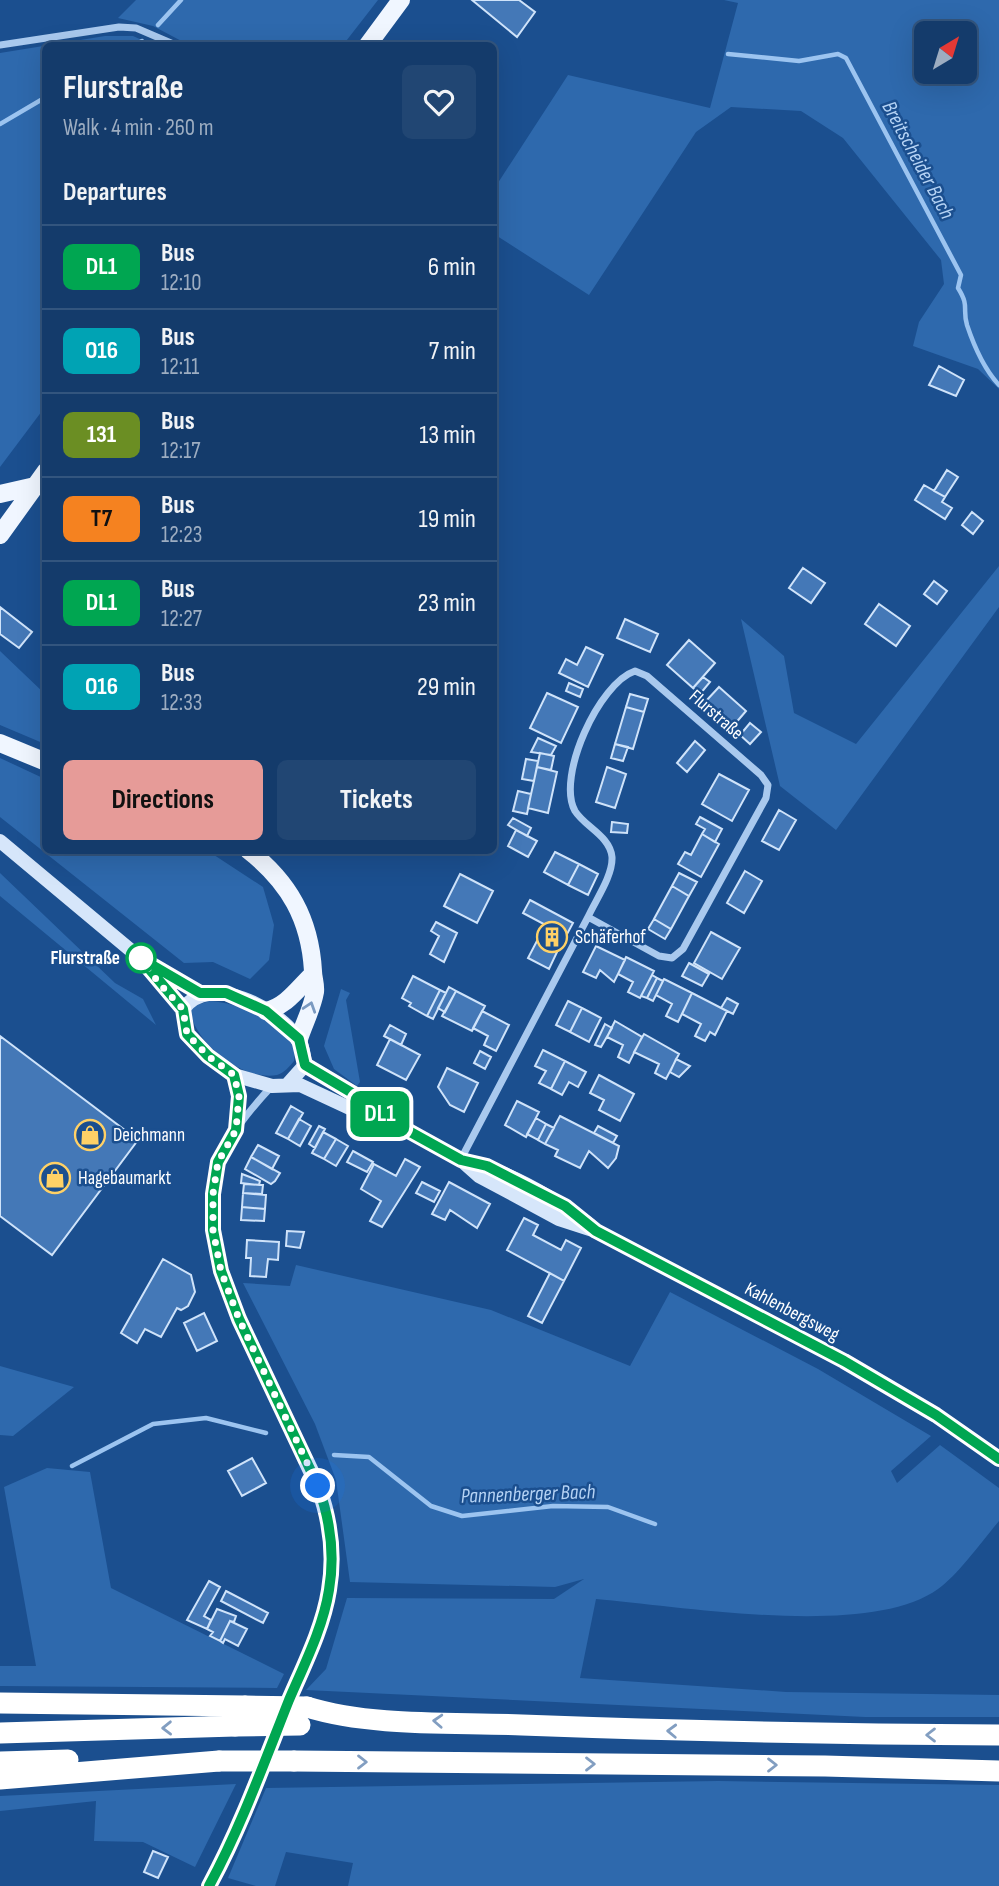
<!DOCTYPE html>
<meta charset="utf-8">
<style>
body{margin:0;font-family:"Sofia Sans Condensed",sans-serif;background:#214673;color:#f1f3f6;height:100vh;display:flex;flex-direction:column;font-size:26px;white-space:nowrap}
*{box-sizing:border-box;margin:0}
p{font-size:23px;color:#9dadc1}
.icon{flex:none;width:38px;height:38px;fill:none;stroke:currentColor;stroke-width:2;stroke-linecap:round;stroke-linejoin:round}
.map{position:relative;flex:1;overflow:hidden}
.side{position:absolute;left:42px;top:42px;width:455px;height:812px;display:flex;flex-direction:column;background:#143b6b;border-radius:10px;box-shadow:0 7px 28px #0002,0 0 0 2px #33557e}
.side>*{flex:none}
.badge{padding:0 14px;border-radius:10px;font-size:24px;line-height:46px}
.needle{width:46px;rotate:38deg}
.tools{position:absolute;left:914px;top:21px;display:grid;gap:14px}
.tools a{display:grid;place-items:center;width:63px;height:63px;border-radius:10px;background:#143b6b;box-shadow:0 7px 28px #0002,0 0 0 2px #33557e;font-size:35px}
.you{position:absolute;width:35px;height:35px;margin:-18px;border:5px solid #fff;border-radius:50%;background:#1a73e8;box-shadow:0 0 0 10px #1a73e833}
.map>.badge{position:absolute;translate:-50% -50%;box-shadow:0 0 0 4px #fff}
h2{padding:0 21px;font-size:26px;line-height:63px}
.round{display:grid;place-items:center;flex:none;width:74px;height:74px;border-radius:10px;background:#214673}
.headline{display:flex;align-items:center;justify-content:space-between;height:119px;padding:0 21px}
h1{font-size:33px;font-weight:700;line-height:52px}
.cta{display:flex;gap:14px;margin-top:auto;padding:14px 21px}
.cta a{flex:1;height:80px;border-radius:10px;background:#e69b98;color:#111;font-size:28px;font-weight:700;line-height:80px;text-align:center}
.cta a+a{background:#214673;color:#f1f3f6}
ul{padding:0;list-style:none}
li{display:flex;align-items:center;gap:21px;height:84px;padding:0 21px;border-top:2px solid #33557e}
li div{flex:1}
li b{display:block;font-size:26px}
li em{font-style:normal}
li .badge{min-width:77px;font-weight:700;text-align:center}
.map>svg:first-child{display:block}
.green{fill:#2e69ad;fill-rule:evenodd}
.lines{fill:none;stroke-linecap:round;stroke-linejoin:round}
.stream{stroke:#9cc4f0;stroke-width:4.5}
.building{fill:#4478b7;stroke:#cfe3fa;stroke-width:2}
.street{stroke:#a9c9ee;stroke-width:7}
.secondary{stroke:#d6e6fa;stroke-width:14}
.primary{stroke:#f0f6ff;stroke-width:18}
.highway{stroke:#fff;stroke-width:21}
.highway-bridge{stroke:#fff;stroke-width:21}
.oneway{stroke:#7b9ac1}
.oneway2{stroke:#829ec1}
.line-casing{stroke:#fff;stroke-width:16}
.line{stroke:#00a651;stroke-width:10}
.walk{stroke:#fff;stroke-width:7;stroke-dasharray:0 12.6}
.stop-dot{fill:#fff;stroke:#00a651;stroke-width:3.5}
.labels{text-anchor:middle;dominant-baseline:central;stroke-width:5;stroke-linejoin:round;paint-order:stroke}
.street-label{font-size:19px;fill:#fff;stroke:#1b4f8f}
.poi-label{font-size:19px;fill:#fff;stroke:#1b4f8f;text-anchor:start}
.stop-label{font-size:19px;font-weight:bold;fill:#fff;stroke:#1b4f8f;text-anchor:end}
.water-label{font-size:21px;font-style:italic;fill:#b5d3f5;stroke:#1b4f8f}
</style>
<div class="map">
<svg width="999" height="1886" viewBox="0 0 999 1886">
<rect width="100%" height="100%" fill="#1b4f8f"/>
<path class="green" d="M136,0H378L343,45H189L153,26L118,18Z
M724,0H999V389L978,369L913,346L919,322L944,284L941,260L843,138L801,111L731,107L696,132L589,295L494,234V189L568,75L710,108L738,3ZM926,33H964V72H926Z
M105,36H133L153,45L46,46L45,407L0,467V53Z
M999,566V607L836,830L780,786L741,619L784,656L794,713L856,744Z
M0,651L45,694V744L0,725Z
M0,758L45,779L46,850L208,851L263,887L274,925L269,960L250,979L213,962L184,963L0,817Z
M0,873L115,983L143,999L156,1025L0,896Z
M341,989L350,993L346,1000L360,1082L357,1086L334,1069L324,1046Z
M210,1001C241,1003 278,1021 295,1049L294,1061C290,1066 284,1073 277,1075C243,1082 191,1041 190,1007Z
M296,1265L491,1310L630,1366L670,1292L818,1369L931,1436L891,1471L897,1483L940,1445L999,1488V1521C983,1540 957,1576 938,1589C869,1639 681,1606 596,1599L580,1678L786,1692L999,1695V1717H865L306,1690L326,1669L347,1598L554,1599L584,1579L555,1587L350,1582L336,1480L315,1424L243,1283L290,1286Z
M0,1366L74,1387L13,1436L0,1435Z
M47,1468L90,1472L111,1588L284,1674L277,1688L0,1686V1666H36L4,1487Z
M718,1781L999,1785V1886H348L353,1863L286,1852L275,1886H256L228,1878L266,1788Z
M236,1784L195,1867L143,1842L94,1841L96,1801L0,1811V1796Z"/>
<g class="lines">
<path class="stream" d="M158,25L181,0
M133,46L142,41
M728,54L799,61L838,54L846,58L961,275L958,288C970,307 962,308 967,325C974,346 984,369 999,385
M0,124L46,97
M334,1455L369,1457L431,1506L462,1516L553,1506L608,1507L655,1524
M72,1466L153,1424L206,1418L266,1433"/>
</g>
<path class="building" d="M472,0H519L535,12L517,37Z
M939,366L964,380L956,396L929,385Z
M947,470L958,477L945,497L934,491Z
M924,485L945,497L942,502L952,508L945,519L915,500Z
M972,512L983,521L973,534L962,525Z
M803,568L825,583L811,603L789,588Z
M934,581L947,591L937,604L924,594Z
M879,604L910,626L896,646L865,624Z
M0,607L32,632L19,648L0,634Z
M625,619L658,634L650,652L617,638Z
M689,640L715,663L693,688L667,665Z
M586,647L603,655L588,687L559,673L566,659L577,665Z
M703,677L710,682L700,694L693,688Z
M569,683L583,689L580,697L566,691Z
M719,687L746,711L734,725L706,701Z
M547,693L578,707L561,743L530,728Z
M630,694L648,699L644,712L626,707Z
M626,707L644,712L633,749L615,744Z
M750,723L761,732L750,744L740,735Z
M538,738L556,746L551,755L531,752Z
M695,741L705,750L687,772L677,763Z
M615,744L628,747L623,761L611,758Z
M540,753L554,756L551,770L537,767Z
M526,759L538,761L534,781L522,779Z
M537,767L557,772L548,813L528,808Z
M607,767L626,774L615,808L596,802Z
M719,774L749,790L732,821L702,804Z
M518,791L531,794L527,814L513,811Z
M779,810L796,820L779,850L762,841Z
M700,817L722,829L715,842L702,834L705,829L696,824Z
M513,818L531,828L527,836L508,825Z
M612,822L628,824L627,833L611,832Z
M516,830L537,841L528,857L508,846Z
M702,834L719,844L701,877L678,864L685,852L691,855Z
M555,852L579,864L568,885L544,872Z
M579,864L598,874L588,895L568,885Z
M745,871L762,881L744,913L727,903Z
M679,873L697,882L689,896L672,886Z
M460,874L493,891L477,923L444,906Z
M672,886L689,896L671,929L654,919Z
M530,900L573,923L566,936L523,913Z
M654,919L671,929L665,939L648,929Z
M436,922L457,933L444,962L430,954L439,936L431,931Z
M546,925L566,936L557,952L538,939Z
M711,932L740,948L722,979L694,963Z
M538,939L557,952L549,969L528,958Z
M596,946L625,960L614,982L600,970L596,978L583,972Z
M626,957L654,971L640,998L628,992L633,982L618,974Z
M689,963L709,974L702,986L682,976Z
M652,975L657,978L647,998L641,996Z
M413,976L440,990L427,1016L409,1006L411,1003L402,998Z
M657,978L663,981L653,1001L647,998Z
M664,979L692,993L678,1022L666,1016L672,1004L656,995Z
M449,987L456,991L445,1012L438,1008Z
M440,990L446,993L433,1019L427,1016Z
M456,991L485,1006L472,1031L442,1016Z
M692,993L727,1011L715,1035L710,1032L705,1041L695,1036L701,1024L682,1014Z
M727,998L738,1004L733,1014L721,1008Z
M568,1001L582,1008L570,1032L556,1025Z
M582,1008L601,1018L589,1042L570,1032Z
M482,1011L509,1025L496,1051L484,1045L488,1036L473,1028Z
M615,1021L642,1037L629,1063L618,1057L623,1045L607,1037Z
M605,1024L612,1028L601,1047L595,1045Z
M390,1025L406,1034L401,1045L384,1036Z
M644,1034L679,1054L666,1079L655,1073L659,1064L634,1052Z
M0,1036L138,1140L52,1255L0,1216Z
M390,1039L420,1055L406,1080L377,1065Z
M543,1050L565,1061L551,1089L539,1083L546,1071L535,1066Z
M480,1051L491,1057L485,1069L474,1063Z
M676,1059L690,1066L679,1077L670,1072Z
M565,1061L586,1072L578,1087L569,1082L562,1095L551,1089Z
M447,1068L478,1083L464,1112L450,1105L438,1087Z
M599,1075L634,1094L620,1121L599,1110L604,1100L590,1093Z
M517,1101L539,1112L526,1137L505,1125Z
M291,1106L303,1113L288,1139L276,1133Z
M560,1116L619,1146L616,1158L608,1168L589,1151L580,1168L555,1156L558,1150L545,1144Z
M536,1118L546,1124L538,1140L527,1134Z
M299,1119L311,1126L300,1146L288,1139Z
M546,1124L554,1128L545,1144L538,1140Z
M319,1126L325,1129L315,1148L309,1144Z
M598,1126L617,1136L613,1143L594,1133Z
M323,1132L336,1139L324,1159L312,1153Z
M336,1139L348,1146L336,1166L324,1159Z
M258,1145L279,1156L272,1169L251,1157Z
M353,1151L373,1162L367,1172L347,1162Z
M251,1157L280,1173L275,1181L271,1184L245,1169Z
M405,1159L420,1167L382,1227L370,1221L381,1201L361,1189L374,1164L396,1176Z
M242,1174L260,1181L259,1185L241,1183Z
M422,1182L440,1191L434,1202L416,1193Z
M449,1182L490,1204L477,1228L450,1210L445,1220L432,1214Z
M244,1184L263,1185L262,1194L243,1193Z
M243,1193L266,1195L265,1209L242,1207Z
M242,1207L265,1209L264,1221L241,1220Z
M524,1218L538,1225L533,1235L561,1250L566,1240L581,1248L564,1281L507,1250Z
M287,1231L304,1232L300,1248L286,1246Z
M247,1240L279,1242L278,1260L268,1259L266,1277L250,1276L251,1258H246Z
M163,1259L191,1275L195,1292L188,1306L181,1310L177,1308L161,1337L145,1329L137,1343L121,1333Z
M550,1273L564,1281L542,1323L528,1316Z
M204,1313L217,1341L197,1351L184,1323Z
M252,1458L266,1483L242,1496L228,1471Z
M209,1581L220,1587L204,1616L211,1620L207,1629L187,1620Z
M226,1591L268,1613L263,1623L221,1601Z
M217,1609L236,1616L234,1622L230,1621L220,1641L210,1636L213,1632L207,1629Z
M230,1621L247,1629L238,1646L225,1639L223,1643L220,1641Z
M153,1851L168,1857L158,1878L144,1872Z"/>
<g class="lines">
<path class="street" d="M0,45L119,27L136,28L178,46
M234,1076L239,1096L236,1130
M272,1086C255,1104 225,1139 218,1164C190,1258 262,1362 299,1444C309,1466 323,1489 328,1513C342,1581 313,1641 288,1702
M461,1159L588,917L659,956L672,958L683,949L766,798L768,785L761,775L647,676L635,671C599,683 556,777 575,811C585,827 610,836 612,857C613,876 595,901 588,917
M209,1886L277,1730"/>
<path class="secondary" d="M0,841L140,958L200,993
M140,958L183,1009L187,1034L208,1056L234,1075L272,1086L300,1085L358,1112L380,1117
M183,1009C210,972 278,1008 298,1039C303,1045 304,1057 305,1065L288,1084
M305,1065L364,1100L385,1118L461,1160L479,1176L559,1219L596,1231L844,1361L936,1415L999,1459
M463,1160C508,1171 553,1197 590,1225"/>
<path class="primary" d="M367,46L401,0
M0,494L35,486
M0,535L46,471
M0,743L46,762
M248,850C289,882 310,919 313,971C313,978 316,985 315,992C312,1009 304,1023 299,1039
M266,1011C287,1006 298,988 313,974"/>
<path class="highway" d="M0,1703L245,1706
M307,1707C372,1727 453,1722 522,1725C681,1731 840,1734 999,1735
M0,1733L235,1726
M294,1761L825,1766L999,1771
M0,1762L68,1760
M0,1779L219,1761"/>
<path class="highway-bridge" d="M245,1706L307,1707
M235,1726L300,1725
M219,1761H294"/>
</g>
<defs><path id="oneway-chevron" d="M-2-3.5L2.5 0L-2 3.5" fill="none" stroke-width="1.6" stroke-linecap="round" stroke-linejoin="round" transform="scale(1.75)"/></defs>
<use class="oneway" href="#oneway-chevron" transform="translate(310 1007) rotate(-72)"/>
<g class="oneway2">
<use href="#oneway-chevron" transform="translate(438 1721) rotate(-177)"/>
<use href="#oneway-chevron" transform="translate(167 1728) rotate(179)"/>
<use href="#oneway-chevron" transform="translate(672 1731) rotate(-178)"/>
<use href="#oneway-chevron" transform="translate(931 1735) rotate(-180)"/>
<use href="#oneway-chevron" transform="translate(362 1762)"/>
<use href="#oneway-chevron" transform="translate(590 1764)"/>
<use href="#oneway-chevron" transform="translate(772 1765)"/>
</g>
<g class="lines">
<g class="line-casing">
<path id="line" d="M209,1886C241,1827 264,1763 289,1700C304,1665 323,1628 329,1590C335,1555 330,1519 318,1486L239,1319L221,1271L213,1230V1194L218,1162L236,1130L239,1096L234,1075L208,1056L187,1034L183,1009L140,958L200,993H226L266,1011L299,1039L305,1065L364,1100L385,1118L461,1160L487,1166L565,1206L596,1231L844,1361L936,1415L999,1459"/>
</g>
<use href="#line" class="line"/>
<path class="walk" d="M141,958L158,982L183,1009L187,1034L208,1056L234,1075L239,1096L236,1130L218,1162L213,1194V1230L221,1271L239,1319L318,1486"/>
</g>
<defs>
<g id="building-ring" transform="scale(1.575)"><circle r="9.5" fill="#1b4f8f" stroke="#ffd166" stroke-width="1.5"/><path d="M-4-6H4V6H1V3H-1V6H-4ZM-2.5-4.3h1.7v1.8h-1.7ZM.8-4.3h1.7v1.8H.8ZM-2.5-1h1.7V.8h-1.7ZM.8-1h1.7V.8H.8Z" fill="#ffd166"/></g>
<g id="shop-ring" transform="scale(1.575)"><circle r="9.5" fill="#1b4f8f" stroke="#ffd166" stroke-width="1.5"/><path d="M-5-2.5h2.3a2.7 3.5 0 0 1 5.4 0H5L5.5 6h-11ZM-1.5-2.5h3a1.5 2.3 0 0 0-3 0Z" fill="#ffd166"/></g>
</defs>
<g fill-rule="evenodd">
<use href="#building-ring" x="552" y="937"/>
<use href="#shop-ring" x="90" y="1135"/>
<use href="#shop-ring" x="55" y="1178"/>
</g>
<circle class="stop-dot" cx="141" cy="958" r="14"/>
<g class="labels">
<g class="street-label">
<text transform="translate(716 715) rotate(41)">Flurstraße</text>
<text transform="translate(792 1312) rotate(28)">Kahlenbergsweg</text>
</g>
<g class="poi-label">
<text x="575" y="937">Schäferhof</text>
<text x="113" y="1135">Deichmann</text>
<text x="78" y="1178">Hagebaumarkt</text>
</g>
<g class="stop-label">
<text x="120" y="958">Flurstraße</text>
</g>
<g class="water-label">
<text transform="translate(918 160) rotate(62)">Breitscheider Bach</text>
<text transform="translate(528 1494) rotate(-2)">Pannenberger Bach</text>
</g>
</g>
</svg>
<div class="tools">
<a><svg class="needle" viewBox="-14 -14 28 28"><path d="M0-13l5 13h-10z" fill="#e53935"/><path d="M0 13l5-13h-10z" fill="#9dadc1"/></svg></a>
</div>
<div class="you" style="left:318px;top:1486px"></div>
<b class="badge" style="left:380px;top:1114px;background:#00a651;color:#fff">DL1</b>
<section class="side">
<div class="headline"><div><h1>Flurstraße</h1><p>Walk · 4 min · 260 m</p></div><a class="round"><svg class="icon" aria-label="heart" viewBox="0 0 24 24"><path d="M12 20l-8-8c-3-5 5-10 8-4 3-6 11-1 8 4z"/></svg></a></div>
<h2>Departures</h2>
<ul>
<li><span class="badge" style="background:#00a651;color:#fff">DL1</span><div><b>Bus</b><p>12:10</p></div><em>6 min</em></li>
<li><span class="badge" style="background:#00a3b4;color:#fff">O16</span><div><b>Bus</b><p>12:11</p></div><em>7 min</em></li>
<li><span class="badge" style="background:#6b8e23;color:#fff">131</span><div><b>Bus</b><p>12:17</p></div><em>13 min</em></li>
<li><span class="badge" style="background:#f58220;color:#111">T7</span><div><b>Bus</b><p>12:23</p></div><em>19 min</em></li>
<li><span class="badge" style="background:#00a651;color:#fff">DL1</span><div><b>Bus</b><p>12:27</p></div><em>23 min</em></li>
<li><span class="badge" style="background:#00a3b4;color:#fff">O16</span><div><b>Bus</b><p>12:33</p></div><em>29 min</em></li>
</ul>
<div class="cta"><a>Directions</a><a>Tickets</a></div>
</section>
</div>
